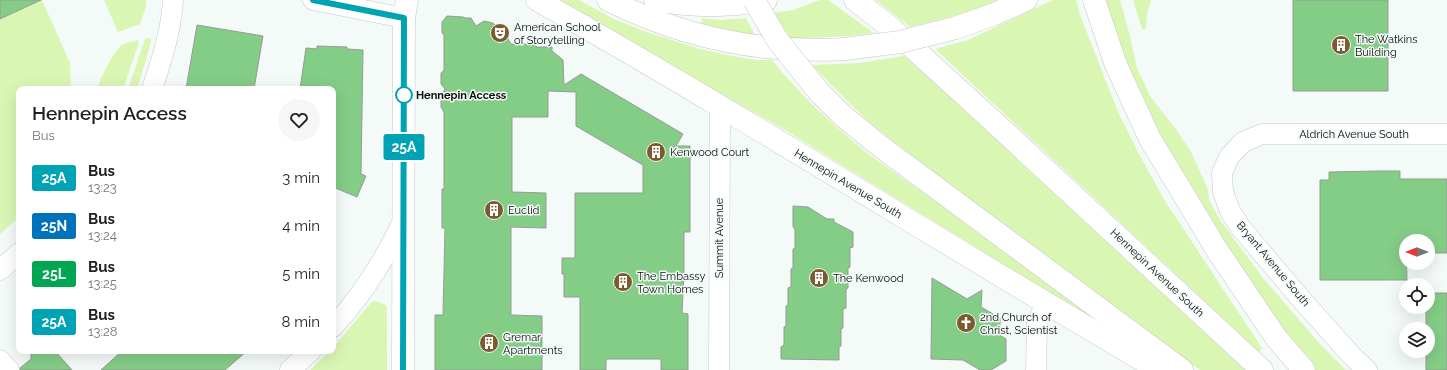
<!DOCTYPE html>
<style>
body{margin:0;font-family:Raleway,sans-serif;background:#f6f6f6;color:#202124;height:100vh;display:flex;flex-direction:column;font-size:15px;white-space:nowrap}
*{box-sizing:border-box;margin:0}
p{font-size:13px;color:#757577}
.icon{flex:none;width:22px;height:22px;fill:none;stroke:currentColor;stroke-width:2;stroke-linecap:round;stroke-linejoin:round}
.map{position:relative;flex:1;overflow:hidden}
.sheet{position:absolute;left:16px;top:86px;width:320px;height:268px;display:flex;flex-direction:column;background:#fff;border-radius:8px;box-shadow:0 4px 16px #0002}
.sheet>*{flex:none}
.badge{padding:0 8px;border-radius:3px;font-size:14px;line-height:26px}
.needle{width:26px;rotate:270deg}
.fabs{position:absolute;left:1399px;top:234px;display:grid;gap:8px}
.fabs a{display:grid;place-items:center;width:36px;height:36px;border-radius:50%;background:#fff;box-shadow:0 4px 16px #0002;font-size:20px}
.map>.badge{position:absolute;translate:-50% -50%;box-shadow:0 0 0 2px #fff}
.round{display:grid;place-items:center;flex:none;width:42px;height:42px;border-radius:21px;background:#f6f6f6}
.headline{display:flex;align-items:center;justify-content:space-between;height:68px;padding:0 16px}
h1{font-size:19px;font-weight:600;line-height:30px}
ul{padding:0;list-style:none}
li{display:flex;align-items:center;gap:12px;height:48px;padding:0 16px}
li div{flex:1}
li b{display:block;font-size:15px}
li em{font-style:normal}
li .badge{min-width:44px;font-weight:700;text-align:center}
.map>svg:first-child{display:block}
.green{fill:#daf6b3}
.building{fill:#84cd87;stroke:#979b97}
.lines{fill:none;stroke-linecap:round;stroke-linejoin:round}
.minor-casing{stroke:#c4cac7;stroke-width:21}
.tertiary-casing{stroke:#c4cac7;stroke-width:23}
.primary-casing{stroke:#c4cac7;stroke-width:23}
.motorway-casing{stroke:#c4cac7;stroke-width:23}
.minor{stroke:#fff;stroke-width:20}
.tertiary{stroke:#fff;stroke-width:22}
.primary{stroke:#fff;stroke-width:22}
.motorway{stroke:#fff;stroke-width:22}
.primary-bridge-casing{stroke:#c4cac7;stroke-width:23;stroke-linecap:butt}
.motorway-bridge-casing{stroke:#c4cac7;stroke-width:23;stroke-linecap:butt}
.primary-bridge{stroke:#fff;stroke-width:22}
.motorway-bridge{stroke:#fff;stroke-width:22}
.line-casing{stroke:#fff;stroke-width:9}
.line{stroke:#00a3b4;stroke-width:6}
.stop-dot{fill:#fff;stroke:#00a3b4;stroke-width:2}
.labels{text-anchor:middle;dominant-baseline:central;stroke-width:3;stroke-linejoin:round;paint-order:stroke}
.poi-label{font-size:11px;fill:#0b0e0c;stroke:#f3faf7;text-anchor:start}
.stop-label{font-size:11px;font-weight:bold;fill:#0b0e0c;stroke:#f3faf7;text-anchor:start}
.street-label{font-size:11px;fill:#0b0e0c;stroke:#f3faf7}
</style>
<div class="map">
<svg width="1447" height="370" viewBox="0 0 1447 370">
<rect width="100%" height="100%" fill="#f3faf7"/>
<path class="green" d="M42,0L70,63L71,89H19V217L0,234V19Z
M104,0H146V7L140,24L118,32Z
M558,0H579L616,20L644,31L700,49L737,57L758,60H772C800,95 833,125 867,153L1101,318L1099,323L785,130Z
M820,0H828L874,33L849,36L791,39L774,13L793,10Z
M876,0H998C970,13 940,20 910,27Z
M1053,0H1076L1081,18L1119,114L1141,158L1165,201L1262,348L1259,352L935,49L968,40Z
M1105,0H1120L1130,36L1137,68L1150,96L1175,128L1190,150L1208,189L1209,200L1220,220L1263,278L1320,344L1346,370H1312L1279,329L1176,167L1131,78Z
M1133,0H1151L1147,13L1146,29H1142Z
M702,18L720,20L746,18L755,35L701,26Z
M150,38L151,39V42L137,89H128L145,39Z
M137,40L139,42L123,89H98C99,79 114,51 122,45C126,42 133,42 137,40Z
M904,56L947,94L1245,370H1200L1169,349L1042,254L876,128L853,107L812,65L859,63Z
M377,301L385,305L387,308V370H310L330,351H333V348L367,307L372,302Z"/>
<path class="building" d="M0,0H41L0,19Z
M1293,0H1388V91H1293Z
M447,16L463,17L465,18H471L476,26L484,21L493,23L496,26L502,28L511,44H534L537,47H552V51L563,60L564,85L581,74L683,134L676,146H690V232H684V274L682,313L688,314V370H661V359H606V370H580V297H564V274H562V258H575V193H643V165L576,126V92L548,91V117H512V192L546,193V228L511,227V315L542,316V370H435V315H443L445,228H442V189H444V112L441,107V96L445,89L441,84V73L444,70V35L442,33V22Z
M197,25L263,36L254,89H186Z
M317,46L347,47V49L363,50L361,174L366,176L357,197L333,187V89H300L306,48L317,49Z
M1378,171H1400V179H1447V253H1428V241H1406L1407,280H1320V180H1329V172Z
M793,206L808,207L827,219H834V222L853,232V247L850,248V267L848,268V288L846,289V308L843,309V328L841,329V346L839,347V360L781,359V347L784,345V327L786,326V306L788,305V288L791,287V269L793,268V249L795,248V229L793,227Z
M932,278L967,299L982,290L981,307L1000,318V335L1006,339V361L991,370H980L963,360L931,359Z
M1428,293H1447V370H1426V351H1428V329H1426V307H1428Z
M31,351H55L72,370H20V368L31,359Z
M122,351H247L225,370H101Z"/>
<g class="lines">
<g class="minor-casing">
<path id="minor" d="M313,0L404,18
M152,89C162,59 171,32 173,0
M0,270L19,253
M333,327C362,296 385,259 403,221
M0,360L9,370
M290,370L311,351
M719,370L720,106
M1036,370L1037,322L1046,304
M1367,370L1352,356L1301,299L1241,228L1230,211L1223,192L1222,173L1229,157L1243,142L1262,134H1447"/>
</g>
<g class="tertiary-casing">
<path id="tertiary" d="M403,370L404,18L407,0"/>
</g>
<g class="primary-casing">
<path id="primary" d="M537,0C747,118 950,248 1159,370
M608,0C682,37 762,54 845,49
M855,0L890,27L995,123L1262,370
M955,28L992,15L1026,0"/>
</g>
<g class="motorway-casing">
<path id="motorway" d="M655,0C692,7 728,7 766,0
M1094,0L1116,65L1150,139L1217,250L1277,339L1304,370
M819,92L843,116L876,143L1182,370"/>
</g>
<use href="#minor" class="minor"/>
<use href="#tertiary" class="tertiary"/>
<use href="#primary" class="primary"/>
<use href="#motorway" class="motorway"/>
<g class="primary-bridge-casing">
<path id="primary-bridge" d="M845,49L900,42L955,28"/>
</g>
<g class="motorway-bridge-casing">
<path id="motorway-bridge" d="M754,0L778,41L819,92"/>
</g>
<use href="#primary-bridge" class="primary-bridge"/>
<use href="#motorway-bridge" class="motorway-bridge"/>
</g>
<g class="lines">
<g class="line-casing">
<path id="line" d="M313,0L404,18L403,370"/>
</g>
<use href="#line" class="line"/>
</g>
<defs>
<g id="theatre-disc" transform="scale(1)"><circle r="9.5" fill="#7b5a30" stroke="#f3faf7"/><path d="M-5-5.5Q0-4 5-5.5V0Q5 5 0 6Q-5 5-5 0ZM-3.3-2.5H-1v1.5H-3.3ZM1-2.5H3.3v1.5H1ZM-2.8 1Q0 5.5 2.8 1Z" fill="#fff"/></g>
<g id="building-disc" transform="scale(1)"><circle r="9.5" fill="#7b5a30" stroke="#f3faf7"/><path d="M-4-6H4V6H1V3H-1V6H-4ZM-2.5-4.3h1.7v1.8h-1.7ZM.8-4.3h1.7v1.8H.8ZM-2.5-1h1.7V.8h-1.7ZM.8-1h1.7V.8H.8Z" fill="#fff"/></g>
<g id="church-disc" transform="scale(1)"><circle r="9.5" fill="#7b5a30" stroke="#f3faf7"/><path d="M-1.2-6h2.4v3.5h3.3v2.4h-3.3V6h-2.4V-.1h-3.3v-2.4h3.3Z" fill="#fff"/></g>
</defs>
<g fill-rule="evenodd">
<use href="#theatre-disc" x="500" y="33"/>
<use href="#building-disc" x="1341" y="45"/>
<use href="#building-disc" x="656" y="152"/>
<use href="#building-disc" x="494" y="210"/>
<use href="#building-disc" x="819" y="278"/>
<use href="#building-disc" x="623" y="282"/>
<use href="#church-disc" x="966" y="323"/>
<use href="#building-disc" x="489" y="343"/>
</g>
<circle class="stop-dot" cx="404" cy="95" r="8"/>
<g class="labels">
<g class="poi-label">
<text x="514" y="27">American School<tspan x="514" dy="13">of Storytelling</tspan></text>
<text x="1355" y="39">The Watkins<tspan x="1355" dy="13">Building</tspan></text>
<text x="670" y="152">Kenwood Court</text>
<text x="508" y="210">Euclid</text>
<text x="637" y="276">The Embassy<tspan x="637" dy="13">Town Homes</tspan></text>
<text x="833" y="278">The Kenwood</text>
<text x="980" y="317">2nd Church of<tspan x="980" dy="13">Christ, Scientist</tspan></text>
<text x="503" y="337">Gremar<tspan x="503" dy="13">Apartments</tspan></text>
</g>
<g class="stop-label">
<text x="416" y="95">Hennepin Access</text>
</g>
<g class="street-label">
<text x="1354" y="134">Aldrich Avenue South</text>
<text transform="translate(848 184) rotate(31)">Hennepin Avenue South</text>
<text transform="translate(719 238) rotate(-90)">Summit Avenue</text>
<text transform="translate(1273 264) rotate(50)">Bryant Avenue South</text>
<text transform="translate(1157 273) rotate(43)">Hennepin Avenue South</text>
</g>
</g>
</svg>
<div class="fabs">
<a><svg class="needle" viewBox="-14 -14 28 28"><path d="M0-13l5 13h-10z" fill="#e53935"/><path d="M0 13l5-13h-10z" fill="#757577"/></svg></a>
<a><svg class="icon" aria-label="locate" viewBox="0 0 24 24"><circle cx="12" cy="12" r="6"/><path d="M12 2v4M12 18v4M2 12h4M18 12h4"/></svg></a>
<a><svg class="icon" aria-label="layers" viewBox="0 0 24 24"><path d="M12 4l9 5-9 5-9-5zM3 14l9 5 9-5"/></svg></a>
</div>
<b class="badge" style="left:404px;top:147px;background:#00a3b4;color:#fff">25A</b>
<section class="sheet">
<div class="headline"><div><h1>Hennepin Access</h1><p>Bus</p></div><a class="round"><svg class="icon" aria-label="heart" viewBox="0 0 24 24"><path d="M12 20l-8-8c-3-5 5-10 8-4 3-6 11-1 8 4z"/></svg></a></div>
<ul>
<li><span class="badge" style="background:#00a3b4;color:#fff">25A</span><div><b>Bus</b><p>13:23</p></div><em>3 min</em></li>
<li><span class="badge" style="background:#0072bc;color:#fff">25N</span><div><b>Bus</b><p>13:24</p></div><em>4 min</em></li>
<li><span class="badge" style="background:#00a651;color:#fff">25L</span><div><b>Bus</b><p>13:25</p></div><em>5 min</em></li>
<li><span class="badge" style="background:#00a3b4;color:#fff">25A</span><div><b>Bus</b><p>13:28</p></div><em>8 min</em></li>
</ul>
</section>
</div>
